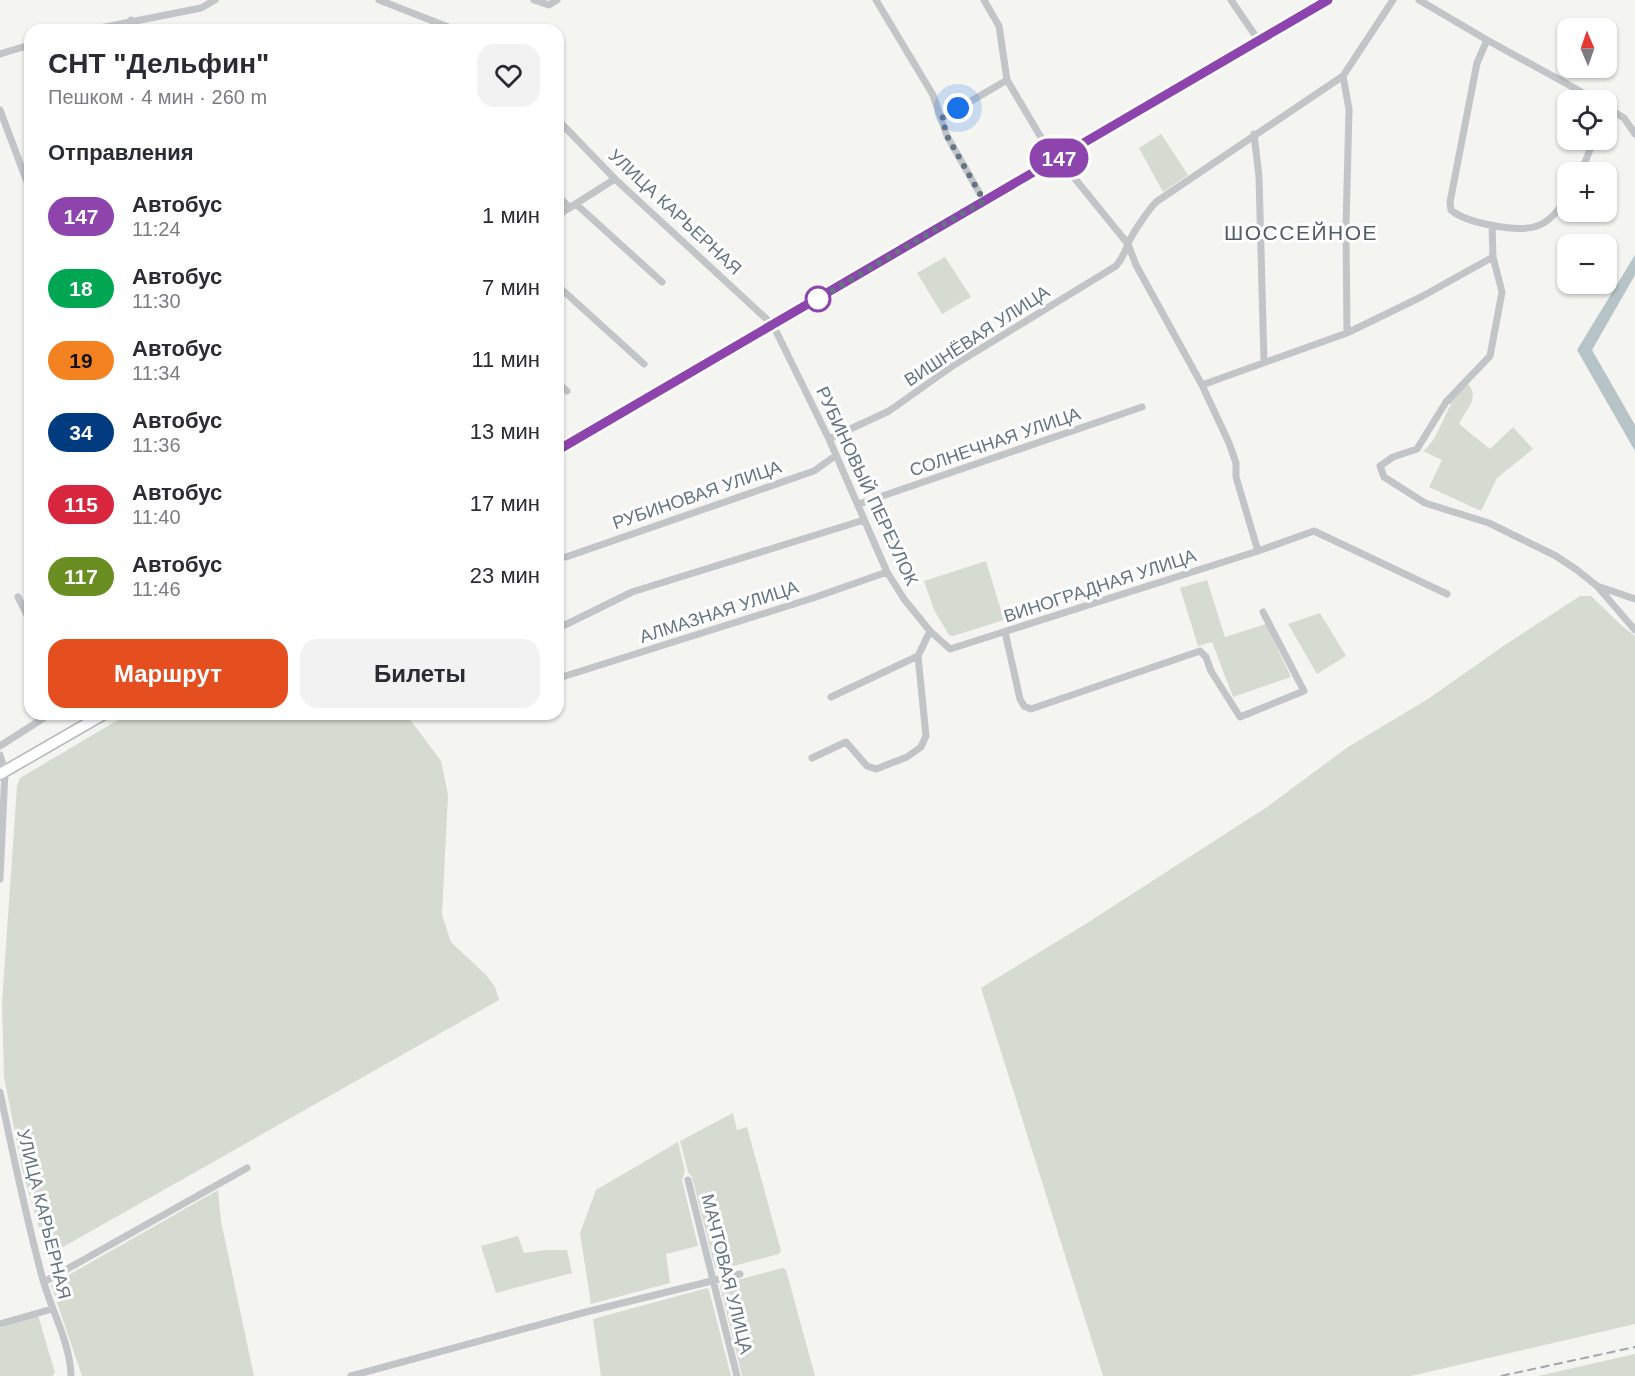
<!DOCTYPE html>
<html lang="ru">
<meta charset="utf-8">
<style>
body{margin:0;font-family:Arial,sans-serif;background:#f2f2f3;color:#2b2b33;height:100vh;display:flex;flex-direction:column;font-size:22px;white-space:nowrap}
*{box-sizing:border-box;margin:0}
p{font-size:20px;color:#7c7c81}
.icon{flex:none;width:33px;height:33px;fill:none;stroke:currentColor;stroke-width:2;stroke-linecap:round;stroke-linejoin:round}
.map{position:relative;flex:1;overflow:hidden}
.panel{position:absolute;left:24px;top:24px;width:540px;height:696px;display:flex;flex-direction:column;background:#fff;border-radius:18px;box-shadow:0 2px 4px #0004}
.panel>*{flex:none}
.badge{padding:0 12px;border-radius:20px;font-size:21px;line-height:39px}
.needle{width:39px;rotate:358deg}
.fabs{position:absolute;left:1557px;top:18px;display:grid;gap:12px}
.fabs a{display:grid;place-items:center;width:60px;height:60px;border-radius:12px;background:#fff;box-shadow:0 2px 4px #0004;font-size:30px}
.you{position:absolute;width:30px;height:30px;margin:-15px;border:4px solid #fff;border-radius:50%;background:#1a73e8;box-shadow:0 0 0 9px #1a73e833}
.map>.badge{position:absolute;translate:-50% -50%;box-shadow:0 0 0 3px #fff}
h2{padding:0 24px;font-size:22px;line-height:54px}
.round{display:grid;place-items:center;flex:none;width:63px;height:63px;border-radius:18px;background:#f2f2f3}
.summary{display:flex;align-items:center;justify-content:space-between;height:102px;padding:0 24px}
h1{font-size:28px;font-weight:700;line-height:45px}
.primary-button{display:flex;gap:12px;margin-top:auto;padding:12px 24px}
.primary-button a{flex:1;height:69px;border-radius:18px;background:#e54e1f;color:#fff;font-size:24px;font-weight:700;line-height:69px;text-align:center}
.primary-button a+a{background:#f2f2f3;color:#2b2b33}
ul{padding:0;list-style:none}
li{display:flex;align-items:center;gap:18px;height:72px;padding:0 24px}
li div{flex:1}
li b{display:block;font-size:22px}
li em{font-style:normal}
li .badge{min-width:66px;font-weight:700;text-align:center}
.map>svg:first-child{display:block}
.green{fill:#d5dbd1}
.water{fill:#b6c4c7}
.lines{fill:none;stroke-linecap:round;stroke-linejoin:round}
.primary-casing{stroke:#b4b8bc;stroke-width:13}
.street{stroke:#c1c5c8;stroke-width:7}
.primary{stroke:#fff;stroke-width:10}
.rail{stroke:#a0a6ac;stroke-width:2;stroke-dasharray:9 4.5;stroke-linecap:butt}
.line-casing{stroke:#fff;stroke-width:14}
.line{stroke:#8e44ad;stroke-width:9}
.walk{stroke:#637482;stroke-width:6;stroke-dasharray:0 10.8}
.stop-dot{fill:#fff;stroke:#8e44ad;stroke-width:3}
.labels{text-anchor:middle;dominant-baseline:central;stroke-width:6;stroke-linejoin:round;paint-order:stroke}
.street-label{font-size:18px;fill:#637482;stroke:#fff}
.quarter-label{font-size:21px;letter-spacing:1.5px;fill:#515d67;stroke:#fff}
</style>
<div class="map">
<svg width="1635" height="1376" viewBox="0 0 1635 1376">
<rect width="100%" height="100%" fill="#f4f4f0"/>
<path class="green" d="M1161,134L1188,175L1163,192L1139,148Z
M945,257L971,297L942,314L917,273Z
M1465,381C1482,397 1467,407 1459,424L1490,449L1513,427L1533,449L1497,478L1481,511L1429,487L1442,460L1423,451C1437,441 1442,419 1451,405L1448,402Z
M986,561L1004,620L953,636L949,635L934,610L924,581Z
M1207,580L1225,637L1266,624L1291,677L1233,697L1212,642L1198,646L1180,588Z
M1580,596H1591L1622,626L1635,636V1324L1411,1376H1103L981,988L1084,925L1267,807L1348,747L1428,699L1502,647Z
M1320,613L1346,656L1317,674L1288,624Z
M128,714H406L441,761L448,795L442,915L451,942L487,976L495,987L499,1000L47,1256L22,1169L4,1077L2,1003L17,786L20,778Z
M733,1113L737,1130L747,1127L781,1251L779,1254L718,1270L715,1268L692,1177L688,1172L680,1141Z
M678,1142L685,1172L682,1180L698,1246L666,1254L670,1283L591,1304L580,1233L596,1190Z
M218,1190L221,1221L254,1376H82L51,1285Z
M518,1236L524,1253L546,1250H567L572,1273L496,1293L481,1246Z
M783,1268L786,1270L815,1376H742L720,1287L722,1284Z
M707,1288L709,1290L731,1376H601L593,1319Z
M38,1315L55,1373L52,1376H0V1328Z
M1635,1354V1376H1538Z"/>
<path class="water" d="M1635,255V275L1592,350L1635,425V451L1577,350Z"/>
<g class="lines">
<g class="primary-casing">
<path id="primary" d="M558,450L1328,0
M0,774L104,714"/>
</g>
<path class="street" d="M379,0L456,30
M534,0L549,5L557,0
M876,0L933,95L947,136L984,201
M984,0L999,26L1007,80L1049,151L1072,175L1128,244L1136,265L1202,385L1229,443L1236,463V477L1258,551
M1231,0L1259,41
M1419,0L1487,40L1596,100
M131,20L135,30
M90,30L201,8L215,0
M1487,40L1477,63L1450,202L1451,210C1466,223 1518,233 1537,226C1550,222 1560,208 1568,197
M0,54L30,45
M1343,76L1349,109L1346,227L1347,333
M1606,107L1624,118L1635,134
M0,110L30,190
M942,118L1007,80
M558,120L615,179L773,325L829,439L887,572L904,599L930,631L950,649L1258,551L1314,531L1447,594
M1254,134L1259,177L1264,362
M1581,172L1594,140
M558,196L570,208
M576,204L662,282
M558,215L615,179
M1492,225L1493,257L1502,292L1490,356L1446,402L1417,449L1393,457L1380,466L1384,477L1425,503L1489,523L1556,556L1577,570L1597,586L1635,630
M558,286L644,364
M558,383L567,391
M1202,385L1347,333L1421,297L1493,257
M829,439L889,411L954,365L1116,266C1123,258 1124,253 1128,244C1133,232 1147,212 1156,202L1343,76L1393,0
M859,504L1142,407
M566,557L814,471L835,456
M1597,586L1635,599
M18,597L30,621
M565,625L632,592L864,520
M1005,632L1020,699L1024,706L1031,709L1200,651L1206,657L1211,671L1240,717L1304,691L1263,612
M559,678L813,598L887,572
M831,697L918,656L930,631
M0,746L50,714
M0,755L5,771L0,879
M812,758L846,742L867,766L876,769L907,757L921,747L926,736L918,656
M0,1092C13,1155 26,1218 43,1280C52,1312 70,1342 71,1376
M688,1180L737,1376
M44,1282L247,1168
M0,1324L52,1309
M351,1376L586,1312L740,1274"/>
<use href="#primary" class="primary"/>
<path class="rail" d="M1501,1376L1635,1347"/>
</g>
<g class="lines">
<g class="line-casing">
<path id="line" d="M558,450L1328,0"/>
</g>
<use href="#line" class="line"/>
<path class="walk" d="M818,299L816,300L984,201L947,136L942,118L958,108"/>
</g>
<circle class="stop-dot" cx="818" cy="299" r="12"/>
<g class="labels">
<g class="street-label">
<text transform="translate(675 212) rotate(43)">УЛИЦА КАРЬЕРНАЯ</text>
<text transform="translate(977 336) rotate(-33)">ВИШНЁВАЯ УЛИЦА</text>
<text transform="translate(995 442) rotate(-19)">СОЛНЕЧНАЯ УЛИЦА</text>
<text transform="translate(867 486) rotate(65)">РУБИНОВЫЙ ПЕРЕУЛОК</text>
<text transform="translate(697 495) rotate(-19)">РУБИНОВАЯ УЛИЦА</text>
<text transform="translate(1100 586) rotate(-18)">ВИНОГРАДНАЯ УЛИЦА</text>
<text transform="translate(719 612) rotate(-18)">АЛМАЗНАЯ УЛИЦА</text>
<text transform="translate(44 1214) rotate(76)">УЛИЦА КАРЬЕРНАЯ</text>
<text transform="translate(727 1274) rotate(76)">МАЧТОВАЯ УЛИЦА</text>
</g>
<g class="quarter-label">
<text x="1301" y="232">ШОССЕЙНОЕ</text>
</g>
</g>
</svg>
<div class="fabs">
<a><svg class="needle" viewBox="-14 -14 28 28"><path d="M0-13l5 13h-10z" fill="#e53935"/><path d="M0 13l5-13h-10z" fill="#7c7c81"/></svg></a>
<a><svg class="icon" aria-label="locate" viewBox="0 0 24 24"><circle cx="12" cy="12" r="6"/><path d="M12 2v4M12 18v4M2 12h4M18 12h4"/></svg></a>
<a>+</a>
<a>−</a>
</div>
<div class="you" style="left:958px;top:108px"></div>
<b class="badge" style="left:1059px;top:158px;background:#8e44ad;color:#fff">147</b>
<section class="panel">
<div class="summary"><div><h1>СНТ &quot;Дельфин&quot;</h1><p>Пешком · 4 мин · 260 m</p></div><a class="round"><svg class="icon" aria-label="heart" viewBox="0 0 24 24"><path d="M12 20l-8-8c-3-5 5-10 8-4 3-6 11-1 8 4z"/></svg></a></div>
<h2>Отправления</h2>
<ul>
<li><span class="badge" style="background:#8e44ad;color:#fff">147</span><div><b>Автобус</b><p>11:24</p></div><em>1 мин</em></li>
<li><span class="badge" style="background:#00a651;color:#fff">18</span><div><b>Автобус</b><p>11:30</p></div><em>7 мин</em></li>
<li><span class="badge" style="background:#f58220;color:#111">19</span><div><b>Автобус</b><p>11:34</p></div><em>11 мин</em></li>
<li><span class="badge" style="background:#003b80;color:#fff">34</span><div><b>Автобус</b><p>11:36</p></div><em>13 мин</em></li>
<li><span class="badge" style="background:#d7263d;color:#fff">115</span><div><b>Автобус</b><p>11:40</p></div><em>17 мин</em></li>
<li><span class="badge" style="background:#6b8e23;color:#fff">117</span><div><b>Автобус</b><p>11:46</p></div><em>23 мин</em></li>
</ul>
<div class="primary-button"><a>Маршрут</a><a>Билеты</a></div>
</section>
</div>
